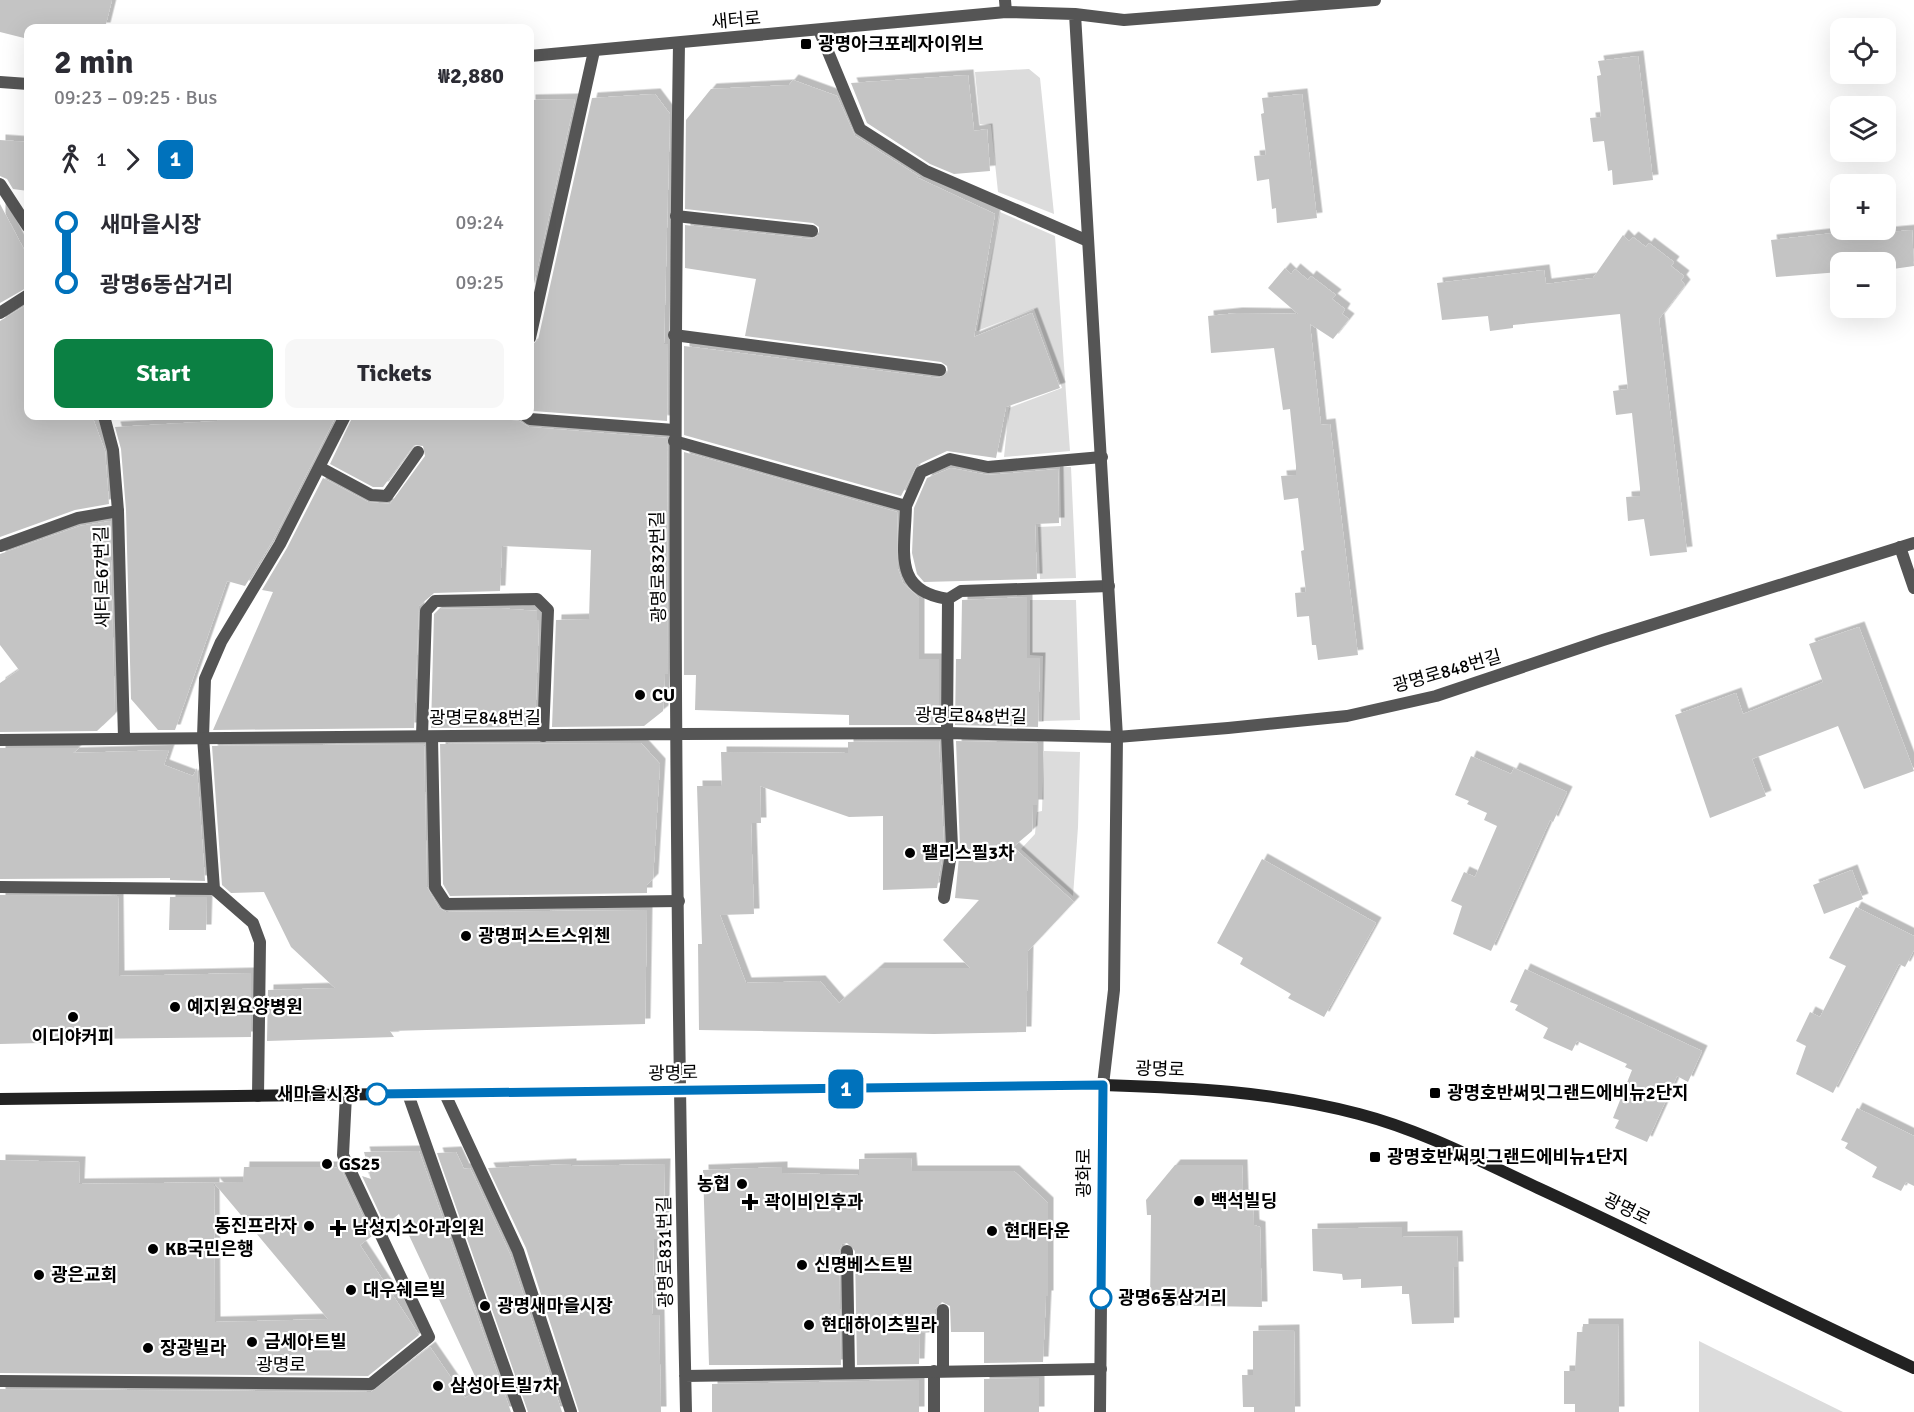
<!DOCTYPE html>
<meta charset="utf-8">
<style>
body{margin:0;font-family:Signika,"Noto Sans KR",sans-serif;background:#f7f7f7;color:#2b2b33;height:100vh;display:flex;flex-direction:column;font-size:22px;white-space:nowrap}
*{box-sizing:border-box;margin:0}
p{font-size:20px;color:#7c7c81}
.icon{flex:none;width:33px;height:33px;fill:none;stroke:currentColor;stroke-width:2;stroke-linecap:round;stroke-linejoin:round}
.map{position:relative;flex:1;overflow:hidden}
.side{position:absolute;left:24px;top:24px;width:510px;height:396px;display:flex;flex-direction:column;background:#fff;border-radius:12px;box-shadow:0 6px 24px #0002}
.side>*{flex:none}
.badge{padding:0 12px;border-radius:9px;font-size:21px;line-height:39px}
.buttons{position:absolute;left:1830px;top:18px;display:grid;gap:12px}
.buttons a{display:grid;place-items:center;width:66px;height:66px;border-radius:12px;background:#fff;box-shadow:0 6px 24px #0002;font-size:30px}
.map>.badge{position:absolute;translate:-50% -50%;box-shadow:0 0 0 3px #fff}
.legs{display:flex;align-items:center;gap:9px;height:66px;padding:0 30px;font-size:20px}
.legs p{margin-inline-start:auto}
.head{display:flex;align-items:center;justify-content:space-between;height:102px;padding:0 30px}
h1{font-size:33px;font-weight:700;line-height:45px}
.cta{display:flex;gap:12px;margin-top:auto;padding:12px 30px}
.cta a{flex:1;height:69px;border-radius:12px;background:#0b8043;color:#fff;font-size:24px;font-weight:700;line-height:69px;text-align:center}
.cta a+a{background:#f7f7f7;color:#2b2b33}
ul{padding:0 30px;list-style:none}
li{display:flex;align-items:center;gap:21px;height:60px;font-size:22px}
li i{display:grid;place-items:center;width:9px;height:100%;margin:0 8px;background:currentColor}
li i::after{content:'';width:15px;height:15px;margin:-8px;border:4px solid;border-radius:50%;background:#fff}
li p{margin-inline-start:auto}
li:first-child i{background:linear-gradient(#0000 50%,currentColor 0)}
li:last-child i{background:linear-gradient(currentColor 50%,#0000 0)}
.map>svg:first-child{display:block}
.green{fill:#dcdcdc}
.building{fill:#c4c4c4;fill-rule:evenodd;filter:url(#shadow)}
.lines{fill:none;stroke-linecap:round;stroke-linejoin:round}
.service{stroke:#555;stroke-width:12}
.minor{stroke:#555;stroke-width:12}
.tertiary{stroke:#555;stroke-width:12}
.secondary{stroke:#222;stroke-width:12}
.line-1-casing{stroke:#fff;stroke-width:14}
.line-1{stroke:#0072bc;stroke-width:9}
.poi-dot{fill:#000;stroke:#fff;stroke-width:2}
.stop-1-dot{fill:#fff;stroke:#0072bc;stroke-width:3}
.labels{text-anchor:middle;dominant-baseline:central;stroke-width:4.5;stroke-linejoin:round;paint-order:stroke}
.street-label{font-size:18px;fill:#000;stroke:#fff}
.poi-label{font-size:18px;font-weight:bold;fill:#000;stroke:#fff;text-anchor:start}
.stop-label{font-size:18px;font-weight:bold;fill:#000;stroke:#fff;text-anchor:end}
</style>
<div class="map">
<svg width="1914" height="1412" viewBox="0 0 1914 1412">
<defs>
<filter id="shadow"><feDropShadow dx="5.5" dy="-5.5" stdDeviation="0" flood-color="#0004"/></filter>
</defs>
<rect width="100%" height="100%" fill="#fff"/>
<path class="green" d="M1029,69L1040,78L1054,214L998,192L991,125L980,124L975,72Z
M1000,212L1055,236L1070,451L1004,457L1009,408L1062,388L1034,309L977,331Z
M1060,467H1071L1076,578L1040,579L1038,527L1061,526Z
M1030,600H1076L1080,720L1042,721L1043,656L1030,655Z
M1044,751L1080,752L1078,827L1073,896L1021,849L1035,834L1037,812L1042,811Z
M1699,1341L1717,1350L1843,1412H1699Z"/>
<path class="building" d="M0,0H112L105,28H28V39L0,32Z
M1638,56L1653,180L1613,185L1612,170L1608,171L1604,141L1593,142L1590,118L1601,117L1597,76L1601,75L1598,61Z
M968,75L974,131L987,129L990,171L954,174L930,164L867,123L851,83Z
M793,80L837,96L855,136L920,177H916L995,214L974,337L1032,313L1060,388L1006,407L996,458L947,451L917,465L901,496L684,435V346L939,378L948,372L947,366L941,362L745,336L756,279L685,268V225L811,239L819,235V227L813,223L685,209L686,120L711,89L789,85Z
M655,94L670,114L664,344H668L667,421L533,411L530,409L534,379H530V346L538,340L592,98Z
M1302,94L1317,218L1277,223L1276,208L1272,209L1269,179L1257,181L1254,156L1266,155L1261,114L1264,113L1262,98Z
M575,99L530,302V100Z
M0,140L28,142V191L13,189L7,179L0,176Z
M0,204L28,257V287L0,303Z
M1860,230H1879V233L1912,230L1914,266L1886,270V262H1840V272L1776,277L1771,240Z
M1623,235L1629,241L1633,237L1646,247L1649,243L1674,262L1671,266L1684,276L1681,280L1685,285L1659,319L1687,552L1650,556L1644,519L1628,521L1626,497L1640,496V488L1632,413L1616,415L1613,391L1628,389L1620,314L1513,325V328L1490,331L1488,316L1442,320L1437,283L1544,270L1546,284L1593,278Z
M1285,268L1291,274L1295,269L1308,280L1311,276L1336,295L1332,299L1345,309L1342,314L1349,319L1333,339L1310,324L1321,425L1330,424L1358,655L1318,660L1316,645H1312L1309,616L1297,617L1295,593L1306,592L1301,551L1304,550L1298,498L1284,500L1281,476L1296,475V466L1290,409L1283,410L1274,348L1211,353L1208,316L1237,313L1298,314L1268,288Z
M28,304V416H92L105,451L109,504L75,510L0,537V321Z
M218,416H336L273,540L245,586L227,581L175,730H158L131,699L126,510L121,449L115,427L217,421Z
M353,416H479L519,421L529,427L667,438L668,674H665L663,711L644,726L552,727L556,620L589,619L591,550L502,546L500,591L434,593L419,606L414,728L213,730L273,592L262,590L287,548L323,478L368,502L390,504L425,456L423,446L414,445L383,487H373L330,464Z
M684,452L897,512L898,569L903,583L919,598V659H939V725H849V715L695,710L696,675H684Z
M951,468L988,475L1058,469L1059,523L1035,524L1037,579L924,582L917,574L912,553L914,508L927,478Z
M110,521L115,714L97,731L0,732V683L19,670L0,645V554L80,526Z
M1027,597V658H1040L1038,727L955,725L956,659H961L962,600Z
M499,608L537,611V620H539L535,727L431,728L434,614L439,609Z
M1859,627L1914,771L1864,789L1838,726L1752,759L1766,796L1710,818L1675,715L1736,693L1743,714L1823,682L1809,644Z
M939,741L944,847L937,888L883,890V816L849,817L760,786L761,823H751L754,914L720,915L746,983L820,981L839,1003L879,968H970L943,940L979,900L955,898L960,847L956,741L1038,743V805H1033L1032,831L1013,847L1074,902L1028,951L1026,1032L934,1034L699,1030L698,944H702L697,786H722L721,752L848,753V742Z
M641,743L660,764L653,879L647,885V893L450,896L443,884L440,744Z
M424,744L427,887L439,908L446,912L647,910L645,1024L390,1031L394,1037L267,1041L268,990L335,988L291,947L264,892L231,893L222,885L212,746Z
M0,748H79L73,753L169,750L164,765L193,776L197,768L205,881L170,880V878L0,879Z
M1471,756L1511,774L1514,768L1567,792L1553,822L1550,820L1491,951L1453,934L1462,906L1451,901L1464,872L1475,877L1497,826L1484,820L1487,813L1467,804L1469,801L1455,795Z
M1262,859L1376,923L1324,1017L1288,998L1291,994L1240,964L1243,958L1217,943Z
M1852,870L1863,899L1824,914L1813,885Z
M0,895L118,896L119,976L251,973V1037L81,1039V1042L0,1044Z
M170,897H207L206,930H169Z
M1856,907L1914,936V950L1905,967L1899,964L1833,1093L1796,1074L1806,1046L1796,1041L1810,1012L1820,1017L1846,966L1829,958Z
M1525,969L1702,1051L1688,1082L1677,1076L1647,1142L1615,1128L1619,1120L1613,1118L1632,1070L1625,1067L1627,1064L1577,1041L1572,1051L1543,1038L1548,1028L1515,1010L1518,1005L1510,1002Z
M1857,1108L1914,1136V1186L1906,1182L1901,1191L1872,1177L1877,1167L1845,1148L1848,1143L1841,1140Z
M419,1151L511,1412H0V1389L371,1392L430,1347L465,1398L481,1389L399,1214L385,1225L362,1176L371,1179L364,1152Z
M456,1152L464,1169L470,1168L510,1254L562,1412H528L437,1153Z
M911,1158L912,1171H1014L1048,1203V1296H1046L1043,1362L984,1363V1332H951L950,1306L942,1302L935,1309V1332L920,1333L919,1364L857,1365L855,1251L847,1243L842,1244L839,1251L841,1365H709L703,1170L782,1167V1173L859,1175V1159Z
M0,1160L80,1162L79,1184L243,1182L244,1167H333L341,1169L372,1236L360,1245L419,1335L368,1376L0,1373ZM214,1183L328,1319L215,1322Z
M571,1164V1166L665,1164L663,1239H654L652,1315H659L661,1412H579L526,1248L488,1168Z
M1175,1165H1242L1243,1195L1253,1202L1254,1225L1260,1227L1262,1307L1150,1305L1151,1215H1147L1146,1200Z
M1402,1227V1237L1457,1236L1458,1267H1453L1454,1323L1412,1324L1409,1294H1402V1286L1361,1288V1279L1343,1280L1342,1274L1313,1271L1312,1229Z
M1583,1324H1618L1619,1412H1575V1404H1564V1371H1575L1577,1332H1583Z
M1294,1330L1295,1412H1254V1407H1243L1242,1375H1253V1331Z
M1039,1378V1412H984V1379Z
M919,1380V1412H712V1384Z"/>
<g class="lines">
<path class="service" d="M819,30L860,129L926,171L1088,241
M676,216L812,231
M0,313L28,295
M674,335L940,370
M530,338L594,51
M526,416L530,419L674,430
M674,441L906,506C905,551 892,591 948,599L947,733L952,847L944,898
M319,467L371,495L387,496L418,452
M906,506L921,472L950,459L988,467L1102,457
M0,546L78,518L118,511
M1900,547L1914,588
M948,599L961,591L1109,586
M422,736L426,611L435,601L537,599L548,610L543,736
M432,737L435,887L446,904L679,901
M0,887L214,889
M408,1094L520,1412
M445,1094L518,1251L571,1412
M258,1096L260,942L253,923L214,889L203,737L205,679L221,642L280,544L345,416
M847,1251L849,1373
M943,1310V1371
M934,1371V1412"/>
<path class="minor" d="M1005,0L1006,12
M679,43C672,500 676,956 686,1412
M0,184L28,227
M104,416L113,450L118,511L124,738
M0,740L678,734L947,733L1117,737L1228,728L1347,716L1436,696L1603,640L1914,543
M685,1376L1101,1369
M0,1381L371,1384L429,1337L343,1155L346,1095"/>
<path class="tertiary" d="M1075,14L1117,737L1114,990L1103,1085L1100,1412
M530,56L1006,12L1075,14L1124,20L1375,0
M0,82L28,84"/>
<path class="secondary" d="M0,1099L1103,1085C1192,1088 1271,1091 1359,1114C1421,1130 1480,1161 1538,1188C1664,1246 1788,1310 1914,1368"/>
</g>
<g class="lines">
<g class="line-1-casing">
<path id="line-1" d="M377,1094L1103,1085L1101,1298"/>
</g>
<use href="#line-1" class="line-1"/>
</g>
<g class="poi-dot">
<rect x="800" y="38" width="12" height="12" rx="3"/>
<circle cx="640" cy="695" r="6"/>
<circle cx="910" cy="853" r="6"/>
<circle cx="466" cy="936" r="6"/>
<circle cx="175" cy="1007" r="6"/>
<circle cx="73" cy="1017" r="6"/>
<rect x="1429" y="1087" width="12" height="12" rx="3"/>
<rect x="1369" y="1151" width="12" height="12" rx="3"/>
<circle cx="327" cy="1164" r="6"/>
<circle cx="742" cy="1184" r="6"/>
<circle cx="1199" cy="1201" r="6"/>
<path d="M747 1193h6v6h6v6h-6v6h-6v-6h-6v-6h6z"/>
<circle cx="309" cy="1226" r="6"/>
<path d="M335 1219h6v6h6v6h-6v6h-6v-6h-6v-6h6z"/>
<circle cx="992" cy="1231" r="6"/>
<circle cx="153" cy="1249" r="6"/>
<circle cx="802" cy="1265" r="6"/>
<circle cx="39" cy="1275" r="6"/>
<circle cx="351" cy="1290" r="6"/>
<circle cx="485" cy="1306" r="6"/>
<circle cx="809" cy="1325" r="6"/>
<circle cx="252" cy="1342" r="6"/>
<circle cx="148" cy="1348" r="6"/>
<circle cx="438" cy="1386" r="6"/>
</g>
<g class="stop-1-dot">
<circle cx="377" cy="1094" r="10"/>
<circle cx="1101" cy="1298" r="10"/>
</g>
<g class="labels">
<g class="street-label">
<text transform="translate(736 20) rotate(-5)">새터로</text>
<text transform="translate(658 567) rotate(-91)">광명로832번길</text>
<text transform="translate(102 577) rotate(-91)">새터로67번길</text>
<text transform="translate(1447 671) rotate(-16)">광명로848번길</text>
<text transform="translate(971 716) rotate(1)">광명로848번길</text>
<text x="485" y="718">광명로848번길</text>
<text transform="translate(1160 1069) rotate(2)">광명로</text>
<text transform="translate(673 1073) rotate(-1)">광명로</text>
<text transform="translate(1084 1173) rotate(-90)">광화로</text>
<text transform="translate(1627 1209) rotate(26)">광명로</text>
<text transform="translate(665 1252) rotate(-91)">광명로831번길</text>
<text x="281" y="1365">광명로</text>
</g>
<g class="poi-label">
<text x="818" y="44">광명아크포레자이위브</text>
<text x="652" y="695">CU</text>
<text x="922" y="853">팰리스필3차</text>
<text x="478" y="936">광명퍼스트스위첸</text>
<text x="187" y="1007">예지원요양병원</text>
<text x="73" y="1037" text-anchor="middle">이디야커피</text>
<text x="1447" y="1093">광명호반써밋그랜드에비뉴2단지</text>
<text x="1387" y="1157">광명호반써밋그랜드에비뉴1단지</text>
<text x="339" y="1164">GS25</text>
<text x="730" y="1184" text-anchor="end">농협</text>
<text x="1211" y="1201">백석빌딩</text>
<text x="764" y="1202">곽이비인후과</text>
<text x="297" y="1226" text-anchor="end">동진프라자</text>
<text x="352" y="1228">남성지소아과의원</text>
<text x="1004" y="1231">현대타운</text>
<text x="165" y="1249">KB국민은행</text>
<text x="814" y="1265">신명베스트빌</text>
<text x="51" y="1275">광은교회</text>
<text x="363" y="1290">대우쉐르빌</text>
<text x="497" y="1306">광명새마을시장</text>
<text x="821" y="1325">현대하이츠빌라</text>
<text x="264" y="1342">금세아트빌</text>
<text x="160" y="1348">장광빌라</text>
<text x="450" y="1386">삼성아트빌7차</text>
</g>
<g class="stop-label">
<text x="360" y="1094">새마을시장</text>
<text x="1118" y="1298" text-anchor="start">광명6동삼거리</text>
</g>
</g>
</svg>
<div class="buttons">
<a><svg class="icon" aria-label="locate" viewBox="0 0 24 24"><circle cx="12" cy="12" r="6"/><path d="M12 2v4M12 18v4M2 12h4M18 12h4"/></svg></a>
<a><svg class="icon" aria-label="layers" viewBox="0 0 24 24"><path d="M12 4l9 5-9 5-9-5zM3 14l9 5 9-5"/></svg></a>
<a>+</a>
<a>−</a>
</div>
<b class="badge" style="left:846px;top:1089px;background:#0072bc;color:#fff">1</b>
<section class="side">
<div class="head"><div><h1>2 min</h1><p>09:23 – 09:25 · Bus</p></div><b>₩2,880</b></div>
<div class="legs"><svg class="icon" aria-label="walk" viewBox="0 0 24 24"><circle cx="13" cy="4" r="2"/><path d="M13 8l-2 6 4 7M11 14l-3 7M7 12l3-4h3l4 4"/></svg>1<svg class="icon" aria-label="forward" viewBox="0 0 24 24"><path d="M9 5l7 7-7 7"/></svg><b class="badge" style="background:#0072bc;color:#fff">1</b></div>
<ul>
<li><i style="color:#0072bc"></i><b>새마을시장</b><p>09:24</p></li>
<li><i style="color:#0072bc"></i><b>광명6동삼거리</b><p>09:25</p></li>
</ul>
<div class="cta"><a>Start</a><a>Tickets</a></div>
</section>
</div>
